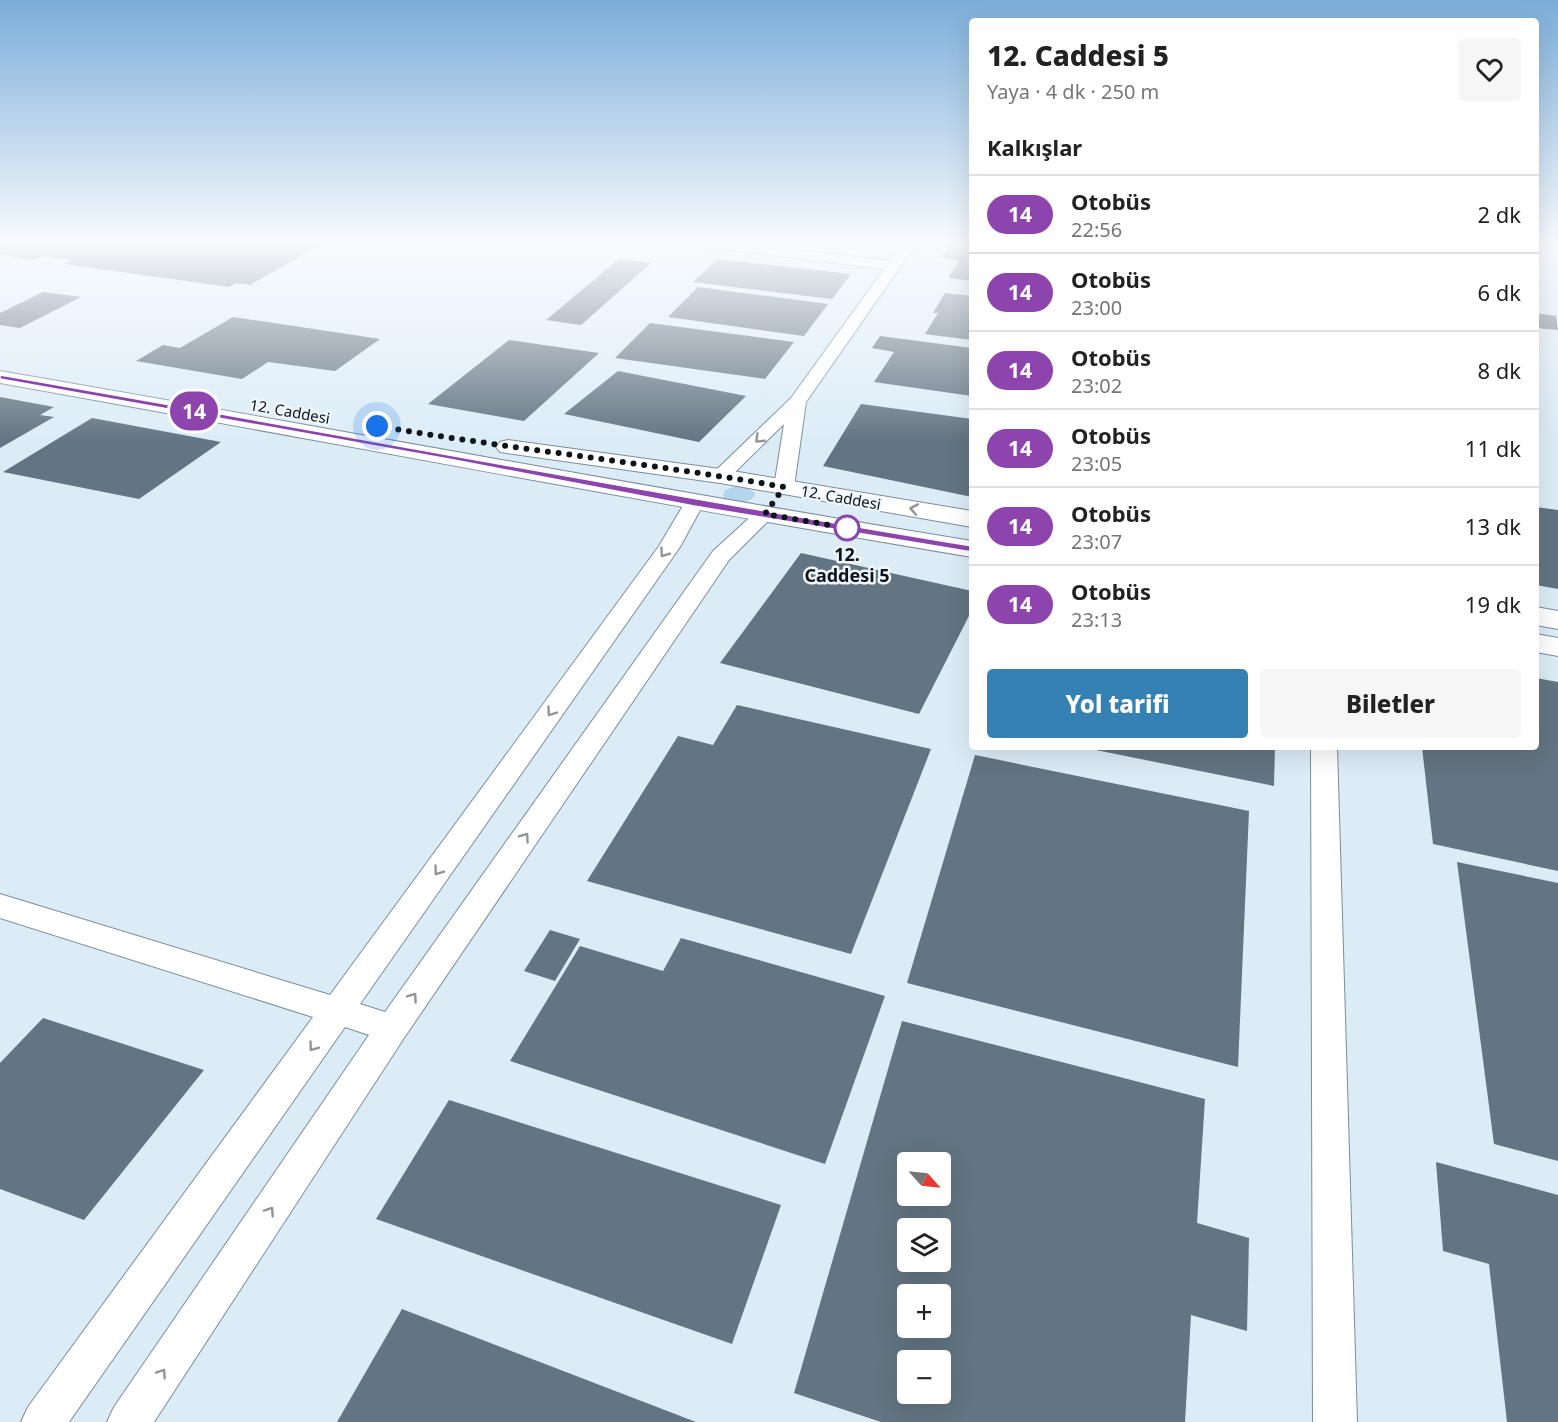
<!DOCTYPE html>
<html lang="tr">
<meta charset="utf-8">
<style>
body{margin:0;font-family:"Noto Sans",sans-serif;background:#f6f6f6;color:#222;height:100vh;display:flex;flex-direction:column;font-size:22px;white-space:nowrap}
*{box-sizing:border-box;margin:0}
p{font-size:20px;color:#767676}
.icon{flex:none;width:33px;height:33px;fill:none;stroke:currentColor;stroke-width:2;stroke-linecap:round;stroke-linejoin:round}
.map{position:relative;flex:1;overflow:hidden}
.sheet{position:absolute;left:969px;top:18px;width:570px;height:732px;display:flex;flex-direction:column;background:#fff;border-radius:6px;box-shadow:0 6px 24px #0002}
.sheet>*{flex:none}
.badge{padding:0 12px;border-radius:20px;font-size:21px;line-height:39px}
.needle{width:39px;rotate:117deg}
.fabs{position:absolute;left:897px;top:1152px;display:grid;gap:12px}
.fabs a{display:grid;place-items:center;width:54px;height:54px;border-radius:6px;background:#fff;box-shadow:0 6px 24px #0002;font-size:30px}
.you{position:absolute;width:30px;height:30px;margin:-15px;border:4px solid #fff;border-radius:50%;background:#1a73e8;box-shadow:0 0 0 9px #1a73e833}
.map>.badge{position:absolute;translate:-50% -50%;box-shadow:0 0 0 3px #fff}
h2{padding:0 18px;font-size:22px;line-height:54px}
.round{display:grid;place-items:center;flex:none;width:63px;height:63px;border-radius:6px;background:#f6f6f6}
.summary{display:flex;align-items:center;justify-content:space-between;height:102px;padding:0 18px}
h1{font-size:28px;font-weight:800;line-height:45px}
.primary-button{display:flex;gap:12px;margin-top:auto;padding:12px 18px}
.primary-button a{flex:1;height:69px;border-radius:6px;background:#3581b3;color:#fff;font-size:24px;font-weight:800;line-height:69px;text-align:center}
.primary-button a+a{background:#f6f6f6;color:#222}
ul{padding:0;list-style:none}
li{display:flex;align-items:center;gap:18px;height:78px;padding:0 18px;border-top:2px solid #e0e0e0}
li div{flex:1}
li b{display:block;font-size:22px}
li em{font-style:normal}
li .badge{min-width:66px;font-weight:700;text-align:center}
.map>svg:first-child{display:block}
.built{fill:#dcecf7;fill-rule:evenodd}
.green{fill:#b4d5ee}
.building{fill:#637482;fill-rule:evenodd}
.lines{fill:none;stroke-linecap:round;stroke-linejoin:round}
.minor-casing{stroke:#7b8d9b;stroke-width:2}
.tertiary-casing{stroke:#7b8d9b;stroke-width:2}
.minor{fill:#fff;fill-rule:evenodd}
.tertiary{fill:#fff;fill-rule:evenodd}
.oneway{stroke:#929598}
.line{fill:#8e44ad;stroke:#fff;stroke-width:1.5}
.walk{stroke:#0d1419;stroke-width:6;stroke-dasharray:0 10.8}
.stop-dot{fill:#fff;stroke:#8e44ad;stroke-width:3}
.labels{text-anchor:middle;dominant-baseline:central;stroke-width:5;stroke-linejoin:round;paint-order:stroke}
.far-street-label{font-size:15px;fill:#0d1419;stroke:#eff7fd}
.stop-label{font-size:18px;font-weight:bold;fill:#0d1419;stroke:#eff7fd}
</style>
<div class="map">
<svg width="1558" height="1422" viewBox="0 0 1558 1422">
<rect width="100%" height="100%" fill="#eff7fd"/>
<path class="built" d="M0,243H972V747H1536V243H1558V1422H0ZM908,1162H940V1196H908ZM908,1228H940V1262H908ZM908,1294H940V1328H908ZM908,1360H940V1394H908Z"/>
<path class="green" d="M736,486L745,487L754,492L755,496C746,505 736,502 725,499L723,495L725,490Z"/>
<path class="building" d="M0,243H323L250,285L236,283L229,287L64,264L72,260L43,256L34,260L0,255Z
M950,244L972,247V254L967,262H972V281L948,278L960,260L941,258Z
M619,259L651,263L581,325L546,320Z
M717,259L851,274L832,299L693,282Z
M698,287L828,304L804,336L668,317Z
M43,292L81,297L20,328L0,325V313Z
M945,293L972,296V340L925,334L938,313H933Z
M1536,313L1556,316L1558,330L1536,328Z
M233,317L334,332L380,339L335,371L268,362L242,379L136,361L163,345L180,348Z
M650,323L794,342L765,379L615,358Z
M880,336L972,348V396L874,382L894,352L872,348Z
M509,340L599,353L524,421L428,404Z
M618,371L746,396L699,442L564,414Z
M0,397L54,407L40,415L54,417L0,448Z
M861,404L972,419V497L823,466Z
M92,418L221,442L139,499L3,472Z
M1536,507L1558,510V589L1536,585Z
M801,553L972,591V610L919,714L720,663Z
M1536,678L1558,682V871L1433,844L1422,747H1536Z
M737,705L931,749L851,954L587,881L678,736L713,745Z
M1086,747H1275L1274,786L1086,748Z
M975,755L1249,811L1238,1067L907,983Z
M1457,862L1558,883V1161L1494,1144Z
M550,930L580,939L555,981L524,971Z
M681,938L885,996L825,1164L510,1061L580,946L663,971Z
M43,1018L204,1070L84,1220L0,1189V1063Z
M902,1021L1205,1099L1197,1223L1249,1238L1247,1331L1191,1315L1185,1422H881L794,1393ZM908,1162H940V1196H908ZM908,1228H940V1262H908ZM908,1294H940V1328H908ZM908,1360H940V1394H908Z
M449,1100L781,1205L732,1344L376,1219Z
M1436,1162L1558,1195V1422H1507L1489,1264L1443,1251Z
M402,1309L696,1422H337Z"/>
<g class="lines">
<g class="minor-casing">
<path id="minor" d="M698,243H741L890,261L903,243H917L806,402L794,487L791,491H777L774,487L784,424L727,480H713L710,476L791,398L884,269L705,247Z
M694,497L701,499L704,503L680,547L360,1004L385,1012L713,551L758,510L765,508L772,510L775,514L729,560L404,1038L154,1422H107L114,1407L369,1035L345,1027L69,1422H21L28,1407L313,1017L0,918V894L330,995L659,546L687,499Z
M1311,747H1337L1357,1422H1313Z"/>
</g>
<g class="tertiary-casing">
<path id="tertiary" d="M0,371C324,427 647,488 972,541V557C647,503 324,441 0,383Z
M508,440L720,469L972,511V527L720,483L500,452L496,447L500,442Z
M1536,607L1558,611V629L1536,625Z
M1536,634L1558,638V656L1536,652Z"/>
</g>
<use href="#minor" class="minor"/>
<use href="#tertiary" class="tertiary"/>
</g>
<defs><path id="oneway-chevron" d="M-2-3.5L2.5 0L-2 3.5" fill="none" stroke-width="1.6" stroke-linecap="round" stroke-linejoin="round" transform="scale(1.5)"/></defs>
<g class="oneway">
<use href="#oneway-chevron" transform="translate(759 439) rotate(136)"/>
<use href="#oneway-chevron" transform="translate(914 509) rotate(-170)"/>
<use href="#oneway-chevron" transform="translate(664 553) rotate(125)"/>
<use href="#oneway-chevron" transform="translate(551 712) rotate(125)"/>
<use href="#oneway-chevron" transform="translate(525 837) rotate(-55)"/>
<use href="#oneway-chevron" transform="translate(438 871) rotate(125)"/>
<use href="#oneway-chevron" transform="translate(413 997) rotate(-55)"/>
<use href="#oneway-chevron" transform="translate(313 1047) rotate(126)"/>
<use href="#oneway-chevron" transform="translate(270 1211) rotate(-56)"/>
<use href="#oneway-chevron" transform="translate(162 1373) rotate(-56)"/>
</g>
<linearGradient id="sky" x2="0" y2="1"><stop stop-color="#7badd9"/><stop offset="0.55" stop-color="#f8fbfe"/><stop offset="1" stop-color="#f8fbfe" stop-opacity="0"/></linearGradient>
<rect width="1558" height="442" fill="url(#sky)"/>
<path class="line" d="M0,375C324,431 647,493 972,546L977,549L972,552L694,506L454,460L0,379Z"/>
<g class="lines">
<path class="walk" d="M377,426C512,449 649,463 784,487L765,514L852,529L847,528"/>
</g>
<circle class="stop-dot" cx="847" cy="528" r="12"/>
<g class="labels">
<g class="far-street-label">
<text transform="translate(290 411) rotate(10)">12. Caddesi</text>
<text transform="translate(841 497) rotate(10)">12. Caddesi</text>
</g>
<g class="stop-label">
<text x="847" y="554">12.<tspan x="847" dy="21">Caddesi 5</tspan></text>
</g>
</g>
</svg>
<div class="fabs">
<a><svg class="needle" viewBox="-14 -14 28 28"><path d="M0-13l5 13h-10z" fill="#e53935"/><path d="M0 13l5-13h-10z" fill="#767676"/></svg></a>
<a><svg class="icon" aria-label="layers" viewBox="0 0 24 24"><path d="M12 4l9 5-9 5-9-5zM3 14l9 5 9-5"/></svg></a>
<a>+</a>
<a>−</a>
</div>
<div class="you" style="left:377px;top:426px"></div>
<b class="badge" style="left:194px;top:411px;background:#8e44ad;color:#fff">14</b>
<section class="sheet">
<div class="summary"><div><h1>12. Caddesi 5</h1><p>Yaya · 4 dk · 250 m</p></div><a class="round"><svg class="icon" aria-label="heart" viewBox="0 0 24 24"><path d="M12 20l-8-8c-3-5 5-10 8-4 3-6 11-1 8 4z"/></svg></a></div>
<h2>Kalkışlar</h2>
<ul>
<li><span class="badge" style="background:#8e44ad;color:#fff">14</span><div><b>Otobüs</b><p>22:56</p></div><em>2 dk</em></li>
<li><span class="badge" style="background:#8e44ad;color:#fff">14</span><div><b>Otobüs</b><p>23:00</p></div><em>6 dk</em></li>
<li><span class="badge" style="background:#8e44ad;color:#fff">14</span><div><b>Otobüs</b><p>23:02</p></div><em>8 dk</em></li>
<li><span class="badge" style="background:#8e44ad;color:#fff">14</span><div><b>Otobüs</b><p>23:05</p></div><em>11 dk</em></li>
<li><span class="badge" style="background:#8e44ad;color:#fff">14</span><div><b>Otobüs</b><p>23:07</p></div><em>13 dk</em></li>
<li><span class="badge" style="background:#8e44ad;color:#fff">14</span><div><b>Otobüs</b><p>23:13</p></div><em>19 dk</em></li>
</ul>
<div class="primary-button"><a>Yol tarifi</a><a>Biletler</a></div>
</section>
</div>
